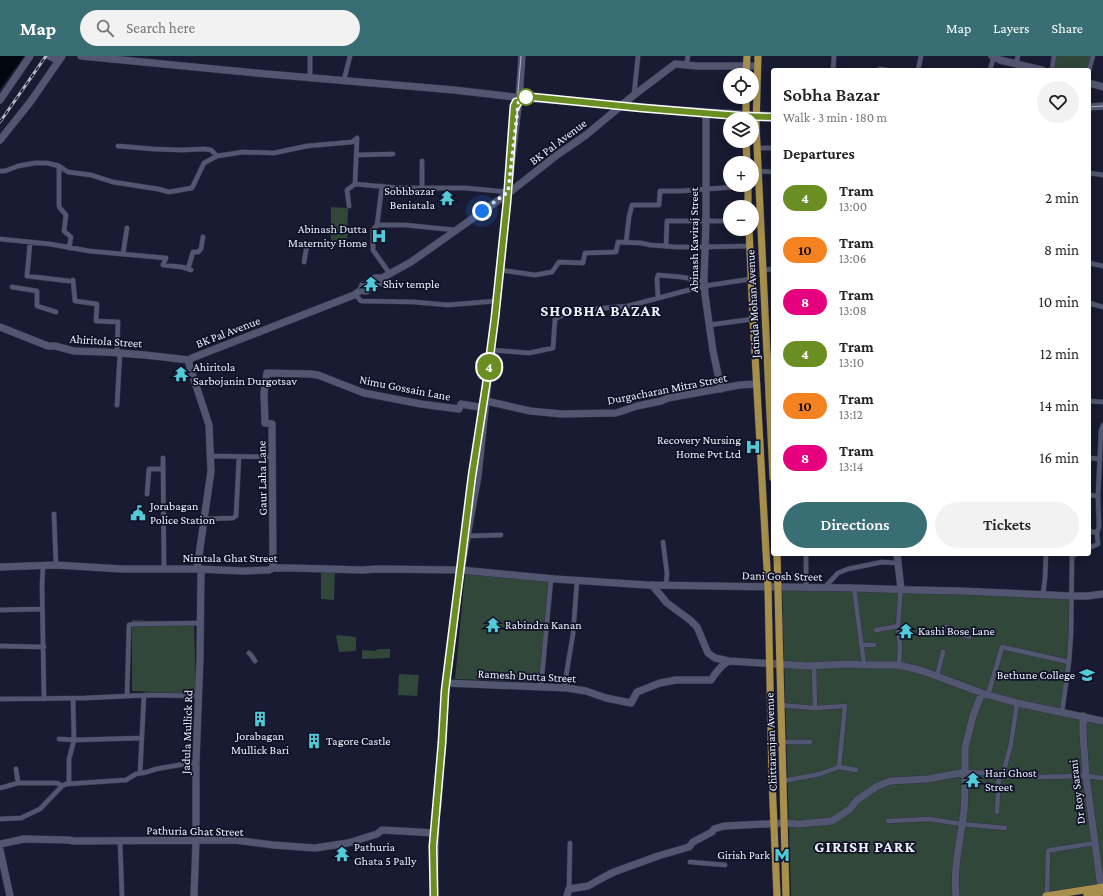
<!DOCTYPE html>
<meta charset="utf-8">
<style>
body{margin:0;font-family:"Crimson Pro",serif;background:#f2f2f2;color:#222;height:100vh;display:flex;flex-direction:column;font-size:15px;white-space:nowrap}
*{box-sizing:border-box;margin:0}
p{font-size:13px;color:#767676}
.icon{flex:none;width:22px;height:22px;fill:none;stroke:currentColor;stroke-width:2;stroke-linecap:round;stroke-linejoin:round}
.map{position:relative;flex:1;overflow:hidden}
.drawer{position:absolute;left:771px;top:12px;width:320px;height:488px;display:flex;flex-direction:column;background:#fff;border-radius:4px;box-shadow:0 2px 10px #0003}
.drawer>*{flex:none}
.badge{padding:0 8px;border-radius:13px;font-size:14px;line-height:26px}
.buttons{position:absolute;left:723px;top:12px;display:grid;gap:8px}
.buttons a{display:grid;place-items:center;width:36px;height:36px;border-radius:50%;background:#fff;box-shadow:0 2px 10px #0003;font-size:20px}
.you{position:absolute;width:20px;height:20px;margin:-10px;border:3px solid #fff;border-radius:50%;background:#1a73e8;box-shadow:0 0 0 6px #1a73e833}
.map>.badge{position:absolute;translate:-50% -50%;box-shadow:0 0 0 2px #fff}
h2{padding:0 12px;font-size:15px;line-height:36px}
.round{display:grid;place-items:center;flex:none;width:42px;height:42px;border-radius:21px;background:#f2f2f2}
.summary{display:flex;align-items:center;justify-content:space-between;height:68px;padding:0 12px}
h1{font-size:19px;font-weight:600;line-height:30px}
.primary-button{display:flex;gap:8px;margin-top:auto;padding:8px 12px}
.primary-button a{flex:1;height:46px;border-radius:24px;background:#386e74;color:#fff;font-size:16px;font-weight:600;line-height:46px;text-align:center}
.primary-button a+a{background:#f2f2f2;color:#222}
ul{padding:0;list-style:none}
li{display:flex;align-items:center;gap:12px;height:52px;padding:0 12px}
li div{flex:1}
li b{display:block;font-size:15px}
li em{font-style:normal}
li .badge{min-width:44px;font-weight:700;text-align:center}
header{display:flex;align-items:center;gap:24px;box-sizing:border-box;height:56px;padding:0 20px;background:#386e74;color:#fff}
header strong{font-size:19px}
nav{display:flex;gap:22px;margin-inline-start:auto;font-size:14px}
.search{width:280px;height:36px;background:#f2f2f2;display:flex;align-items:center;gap:10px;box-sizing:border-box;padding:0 14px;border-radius:22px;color:#767676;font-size:15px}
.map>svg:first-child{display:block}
.green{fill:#304739}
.water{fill:#00070e}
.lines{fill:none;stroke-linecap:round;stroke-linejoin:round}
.street-casing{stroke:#333446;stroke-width:5.5}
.secondary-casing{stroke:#333446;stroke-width:8}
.primary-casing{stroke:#333446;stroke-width:8}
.street{stroke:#525671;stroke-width:4.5}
.secondary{stroke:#525671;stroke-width:7}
.primary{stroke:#a8904c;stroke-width:7}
.tram{stroke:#b4b6c6;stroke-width:1}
.rail-casing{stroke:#b4b6c6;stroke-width:3}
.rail{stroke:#0f1127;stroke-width:1.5;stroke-dasharray:4.5;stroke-linecap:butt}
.line-casing{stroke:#fff;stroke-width:9}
.line{stroke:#6b8e23;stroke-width:6}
.walk{stroke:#edeffc;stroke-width:4;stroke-dasharray:0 7.2}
.stop-dot{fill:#fff;stroke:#6b8e23;stroke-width:2}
.labels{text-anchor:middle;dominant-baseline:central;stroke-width:3.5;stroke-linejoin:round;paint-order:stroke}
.street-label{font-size:12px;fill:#edeffc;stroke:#0f1127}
.poi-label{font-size:12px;fill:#edeffc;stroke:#0f1127;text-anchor:start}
.district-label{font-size:16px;font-weight:bold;letter-spacing:1px;fill:#edeffc;stroke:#0f1127}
</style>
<header>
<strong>Map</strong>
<div class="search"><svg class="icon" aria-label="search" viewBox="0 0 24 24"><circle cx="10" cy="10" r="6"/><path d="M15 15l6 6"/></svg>Search here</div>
<nav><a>Map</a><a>Layers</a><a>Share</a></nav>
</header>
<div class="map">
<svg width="1103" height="840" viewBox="0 0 1103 840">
<rect width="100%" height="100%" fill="#181b31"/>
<path class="green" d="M1056,0H1091L1088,14H1054Z
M331,151L348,152L347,189H331Z
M321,515H335L334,544L321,543Z
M465,518L553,525L542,626L455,623Z
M782,534L1072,541L1063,657L1103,667V832L1045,840H791Z
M132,564L194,567L196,638L132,635Z
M336,579L356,581V595L339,596Z
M377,593H390V602L362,603V594L376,595Z
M399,618L419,619L417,640L398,639Z"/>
<path class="water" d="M0,0H24L0,33Z"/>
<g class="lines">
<g class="street-casing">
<path id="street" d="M1016,8L1018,0
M686,9L688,0
M880,13L887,14
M833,14L834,0
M918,14L921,0
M990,14L994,0
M1052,14L1054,0
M1089,14L1093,0
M310,21V0
M344,24L350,0
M634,39L638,0
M118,90L153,93L182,94L204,93L211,94L217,100
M757,92H773
M356,99L393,98
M422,105V131
M59,110V150L60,152L66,159L64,175L71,181L69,192
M0,115H5L18,110L35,107H47L59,110L68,116L91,119L113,126L158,133L169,136L192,132L204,107L217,100L243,96L274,97L307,90L352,86L357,82
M758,115L773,116
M1089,117L1103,119
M355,128L357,82
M382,130L377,169L373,174V194L390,218
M349,150L347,134L355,128L398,132H465L508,136
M752,164H760
M377,169H405L455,174
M0,183L50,188L89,195L166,202L163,209L182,211L191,214
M30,187L27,220L69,225
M626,187L629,161L632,149H659L660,135H681L748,130
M666,190L667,165H730
M123,198L127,172
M304,206L307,189
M1089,207L1103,210
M188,213L193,196H198L201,193L203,181
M500,214L535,219L552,216L559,206L583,207L585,197L616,196L618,186L641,187L650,189L676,191H704L750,190
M763,214L773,213
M73,224L75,245L97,248L96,265L118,266L117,297
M12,231L37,235V250L56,256
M355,238L361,245L414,246L448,249L496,245
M658,242L657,223L658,219L681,221L704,225
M1089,247L1103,251
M709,269L753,263
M491,294L529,297L553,292L555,263L571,255L628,250L704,230L751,223
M1089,345L1103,346
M117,349L120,297
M210,400L272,401
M163,402L164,513
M1089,402L1100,403
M147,438L149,413H163
M1089,439L1098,440
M54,458L56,509
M204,463L233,462L236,460L239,401
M1089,475L1097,477
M467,480L501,479
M663,486L667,517L666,529
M1089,492L1098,488L1097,477L1099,471L1098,440L1101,375L1103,369
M806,498V531
M43,510L42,529L44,643
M825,531L838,517L848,513L882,506L898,507
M854,532L864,608
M1043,538L1045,522L1046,498
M0,554L42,553
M946,571L969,581
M876,574L898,570
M861,589H874
M0,590L44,591
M249,597L251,599L255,605
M899,609L900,590L898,570L900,542L901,533
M814,610L815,652
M937,620L943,596
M541,630L551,523
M564,632L573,578L577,525
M988,639L1002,591L1069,606
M127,640L129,569L134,568L200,567
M0,643L85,642L149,639L199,640
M780,649L815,652L845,650L839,711L856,714
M1062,656L1069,606L1071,578L1072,500L1076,498
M59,683L74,684L142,682
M781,686H810
M16,713L18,727
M965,716L1032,719L1039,721L1086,720L1103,722
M140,717L144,639
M1003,718L1011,688L1017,647
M783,725L820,718L839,711
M69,728V703L74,684L73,642
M0,732L18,727H57L62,730
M997,756L999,718
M0,763L21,762L40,753L62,730L66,728L126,724L136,718L147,716L156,713L196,706
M888,765L929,763L962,768L1005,772
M120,785L122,840
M690,806L725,809
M569,833L570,787
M1047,840L1048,795L1051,794L1095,787"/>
</g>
<g class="secondary-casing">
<path id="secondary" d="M49,0L59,5
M81,0L267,18L454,34L524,42L623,49L674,54L773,60
M992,0L1000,4L1042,14
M1089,27L1103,31
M0,44L30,0
M1089,51L1103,50
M706,57V165L704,225L705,239L713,295L721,333
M0,84L31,45L62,0
M361,234L363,229L375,222H382
M0,271L48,290H55L74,295L105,296L145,299L189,304
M767,301H773
M189,304L192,302L354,239L361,234L366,235L379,228L382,222L411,206L510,136L557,99L586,79L634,39L675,8L697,10H757
M189,304V308L209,369L211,415L197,513
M486,345L530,355L562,358L616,357L637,350L661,345L668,342L740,329L757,328
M897,498L901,533
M0,511L56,509L122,513H197L244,515L269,514L273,512H291L363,514L377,513L461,514L555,523L647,529L854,532L914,534L960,535L1072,540H1088L1103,538
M273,512L272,368L265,367L264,337L267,317L310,318L318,319L364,337L421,348L459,353L461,348L485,352
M652,529L667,547L690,564L697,571L708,597L715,602L729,605
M446,627L567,632L586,635L606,642L631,647L637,636L660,627L676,624H711C716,616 721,609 729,605L808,610L847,608L870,609H899L923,615L982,637L1017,647L1103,665
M1083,660V677L1086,720L1101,832
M0,788L24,783L68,784L74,785L234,784L273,789L315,792L348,787L377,778L382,774L435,777
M0,794L10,840
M194,840L196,784V706L200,602L201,513
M434,840L436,761L438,748L447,615L461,514L478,420L508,136L519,42L522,0
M567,840L569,833L588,830L604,821L614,816L658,800L689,791L693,786L712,776L714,773L724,770L785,767L799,768L832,765L850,753L857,744L876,731L885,727L891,725L928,723L965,716V692L973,660L982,637
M956,840C953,811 961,782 964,754C965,741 965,729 965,716"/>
</g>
<g class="primary-casing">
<path id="primary" d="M758,0L756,69L773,422
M746,19L747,0
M746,63V41
M746,85L747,107
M748,129V151
M749,173L753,263L768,531L772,724L777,840
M777,498L786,840
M1087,839L1103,836
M1046,840L1103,831"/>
</g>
<use href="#street" class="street"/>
<use href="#secondary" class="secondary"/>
<use href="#primary" class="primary"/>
<path class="tram" d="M515,48C519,42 524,39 532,39C612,46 692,58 773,59
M1089,51L1103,50
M436,840L435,791L444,687L447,635L474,420L488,330L499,240L509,146L521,0"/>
<g class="rail-casing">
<path id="rail" d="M0,66L46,0"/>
</g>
<use href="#rail" class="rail"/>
</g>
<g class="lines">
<g class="line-casing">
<path id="line" d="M434,840L433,790L442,687L445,635L472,420L486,330L495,261L507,146L514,50L516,46V50C519,44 524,40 532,41L642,52L740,60L773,61"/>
</g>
<use href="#line" class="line"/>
<path class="walk" d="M482,155L508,136L519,42H524L526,41"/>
</g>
<defs>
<g id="temple-bare" transform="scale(1.2)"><path d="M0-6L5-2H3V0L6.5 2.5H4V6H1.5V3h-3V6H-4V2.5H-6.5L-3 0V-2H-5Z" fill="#52cbd8" stroke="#0f1127" stroke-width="2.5" paint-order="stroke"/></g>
<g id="hospital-bare" transform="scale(1.2)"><path d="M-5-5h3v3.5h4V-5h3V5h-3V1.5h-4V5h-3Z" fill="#52cbd8" stroke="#0f1127" stroke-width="2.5" paint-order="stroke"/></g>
<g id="civic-bare" transform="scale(1.2)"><path d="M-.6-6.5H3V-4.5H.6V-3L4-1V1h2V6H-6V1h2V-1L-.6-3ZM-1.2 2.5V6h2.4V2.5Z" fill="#52cbd8" stroke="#0f1127" stroke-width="2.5" paint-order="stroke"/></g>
<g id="university-bare" transform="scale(1.2)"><path d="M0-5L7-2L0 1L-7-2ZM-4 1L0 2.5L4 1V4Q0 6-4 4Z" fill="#52cbd8" stroke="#0f1127" stroke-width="2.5" paint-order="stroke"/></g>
<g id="building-bare" transform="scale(1.2)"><path d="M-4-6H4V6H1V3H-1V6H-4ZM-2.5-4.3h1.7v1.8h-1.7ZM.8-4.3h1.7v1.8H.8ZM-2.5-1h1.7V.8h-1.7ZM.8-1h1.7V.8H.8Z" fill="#52cbd8" stroke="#0f1127" stroke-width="2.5" paint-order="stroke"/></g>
<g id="metro-bare" transform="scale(1.2)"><path d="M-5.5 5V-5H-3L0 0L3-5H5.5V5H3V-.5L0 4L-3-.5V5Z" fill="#52cbd8" stroke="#0f1127" stroke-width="2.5" paint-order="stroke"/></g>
</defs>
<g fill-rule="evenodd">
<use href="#temple-bare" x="447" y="142"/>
<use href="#hospital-bare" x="379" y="180"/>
<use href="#temple-bare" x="371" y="228"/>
<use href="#temple-bare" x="181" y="318"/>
<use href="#hospital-bare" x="753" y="391"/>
<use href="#civic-bare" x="138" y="457"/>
<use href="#temple-bare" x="493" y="569"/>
<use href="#temple-bare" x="906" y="575"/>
<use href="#university-bare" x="1087" y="619"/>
<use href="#building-bare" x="260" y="663"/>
<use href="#building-bare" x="314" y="685"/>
<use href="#temple-bare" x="973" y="724"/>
<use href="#temple-bare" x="342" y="798"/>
<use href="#metro-bare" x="782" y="799"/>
</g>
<circle class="stop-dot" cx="526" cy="41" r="8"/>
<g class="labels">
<g class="street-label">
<text transform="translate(558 86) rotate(-37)">BK Pal Avenue</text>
<text transform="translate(694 184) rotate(-90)">Abinash Kaviraj Street</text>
<text transform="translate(753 248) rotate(-93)">Jatinda Mohan Avenue</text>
<text transform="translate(228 276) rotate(-21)">BK Pal Avenue</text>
<text transform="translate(106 285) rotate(4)">Ahiritola Street</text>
<text transform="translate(405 332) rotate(11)">Nimu Gossain Lane</text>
<text transform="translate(667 333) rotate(-11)">Durgacharan Mitra Street</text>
<text transform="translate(262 422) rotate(-91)">Gaur Laha Lane</text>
<text x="230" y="502">Nimtala Ghat Street</text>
<text transform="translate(782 520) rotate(1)">Dani Gosh Street</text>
<text transform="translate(527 620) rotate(3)">Ramesh Dutta Street</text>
<text transform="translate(187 676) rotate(-88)">Jadula Mullick Rd</text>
<text transform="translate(771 686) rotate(-92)">Chittaranjan Avenue</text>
<text transform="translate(1077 736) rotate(-97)">Dr Roy Sarani</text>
<text transform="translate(195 775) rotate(1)">Pathuria Ghat Street</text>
</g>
<g class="poi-label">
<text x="435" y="135" text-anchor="end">Sobhbazar<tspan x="435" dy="14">Beniatala</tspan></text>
<text x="367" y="173" text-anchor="end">Abinash Dutta<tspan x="367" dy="14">Maternity Home</tspan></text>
<text x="383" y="228">Shiv temple</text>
<text x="193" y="311">Ahiritola<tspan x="193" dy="14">Sarbojanin Durgotsav</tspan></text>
<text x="741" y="384" text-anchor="end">Recovery Nursing<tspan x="741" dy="14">Home Pvt Ltd</tspan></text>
<text x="150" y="450">Jorabagan<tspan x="150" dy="14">Police Station</tspan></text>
<text x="505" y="569">Rabindra Kanan</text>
<text x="918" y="575">Kashi Bose Lane</text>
<text x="1075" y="619" text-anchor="end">Bethune College</text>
<text x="260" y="680" text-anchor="middle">Jorabagan<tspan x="260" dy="14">Mullick Bari</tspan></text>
<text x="326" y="685">Tagore Castle</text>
<text x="985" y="717">Hari Ghost<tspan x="985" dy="14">Street</tspan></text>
<text x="354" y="791">Pathuria<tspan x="354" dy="14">Ghata 5 Pally</tspan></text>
<text x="770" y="799" text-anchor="end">Girish Park</text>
</g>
<g class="district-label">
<text x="601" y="254">SHOBHA BAZAR</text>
<text x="865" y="790">GIRISH PARK</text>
</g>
</g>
</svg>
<div class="buttons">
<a><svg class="icon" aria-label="locate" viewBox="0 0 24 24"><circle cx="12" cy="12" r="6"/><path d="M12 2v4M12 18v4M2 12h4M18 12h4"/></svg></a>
<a><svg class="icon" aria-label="layers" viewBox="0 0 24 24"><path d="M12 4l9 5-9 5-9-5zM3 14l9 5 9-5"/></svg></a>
<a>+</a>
<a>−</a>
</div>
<div class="you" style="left:482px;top:155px"></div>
<b class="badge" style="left:489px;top:311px;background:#6b8e23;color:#fff">4</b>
<section class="drawer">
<div class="summary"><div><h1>Sobha Bazar</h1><p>Walk · 3 min · 180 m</p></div><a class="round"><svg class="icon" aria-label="heart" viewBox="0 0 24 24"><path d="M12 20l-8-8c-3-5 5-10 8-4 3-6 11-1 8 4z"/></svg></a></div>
<h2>Departures</h2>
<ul>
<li><span class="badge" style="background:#6b8e23;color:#fff">4</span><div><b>Tram</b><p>13:00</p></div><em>2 min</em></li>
<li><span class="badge" style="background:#f58220;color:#111">10</span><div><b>Tram</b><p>13:06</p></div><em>8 min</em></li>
<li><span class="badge" style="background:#e6007e;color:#fff">8</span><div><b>Tram</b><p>13:08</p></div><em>10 min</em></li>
<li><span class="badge" style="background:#6b8e23;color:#fff">4</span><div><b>Tram</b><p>13:10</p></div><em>12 min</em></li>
<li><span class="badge" style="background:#f58220;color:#111">10</span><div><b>Tram</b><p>13:12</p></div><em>14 min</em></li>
<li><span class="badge" style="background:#e6007e;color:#fff">8</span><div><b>Tram</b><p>13:14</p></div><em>16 min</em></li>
</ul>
<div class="primary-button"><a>Directions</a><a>Tickets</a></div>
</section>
</div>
